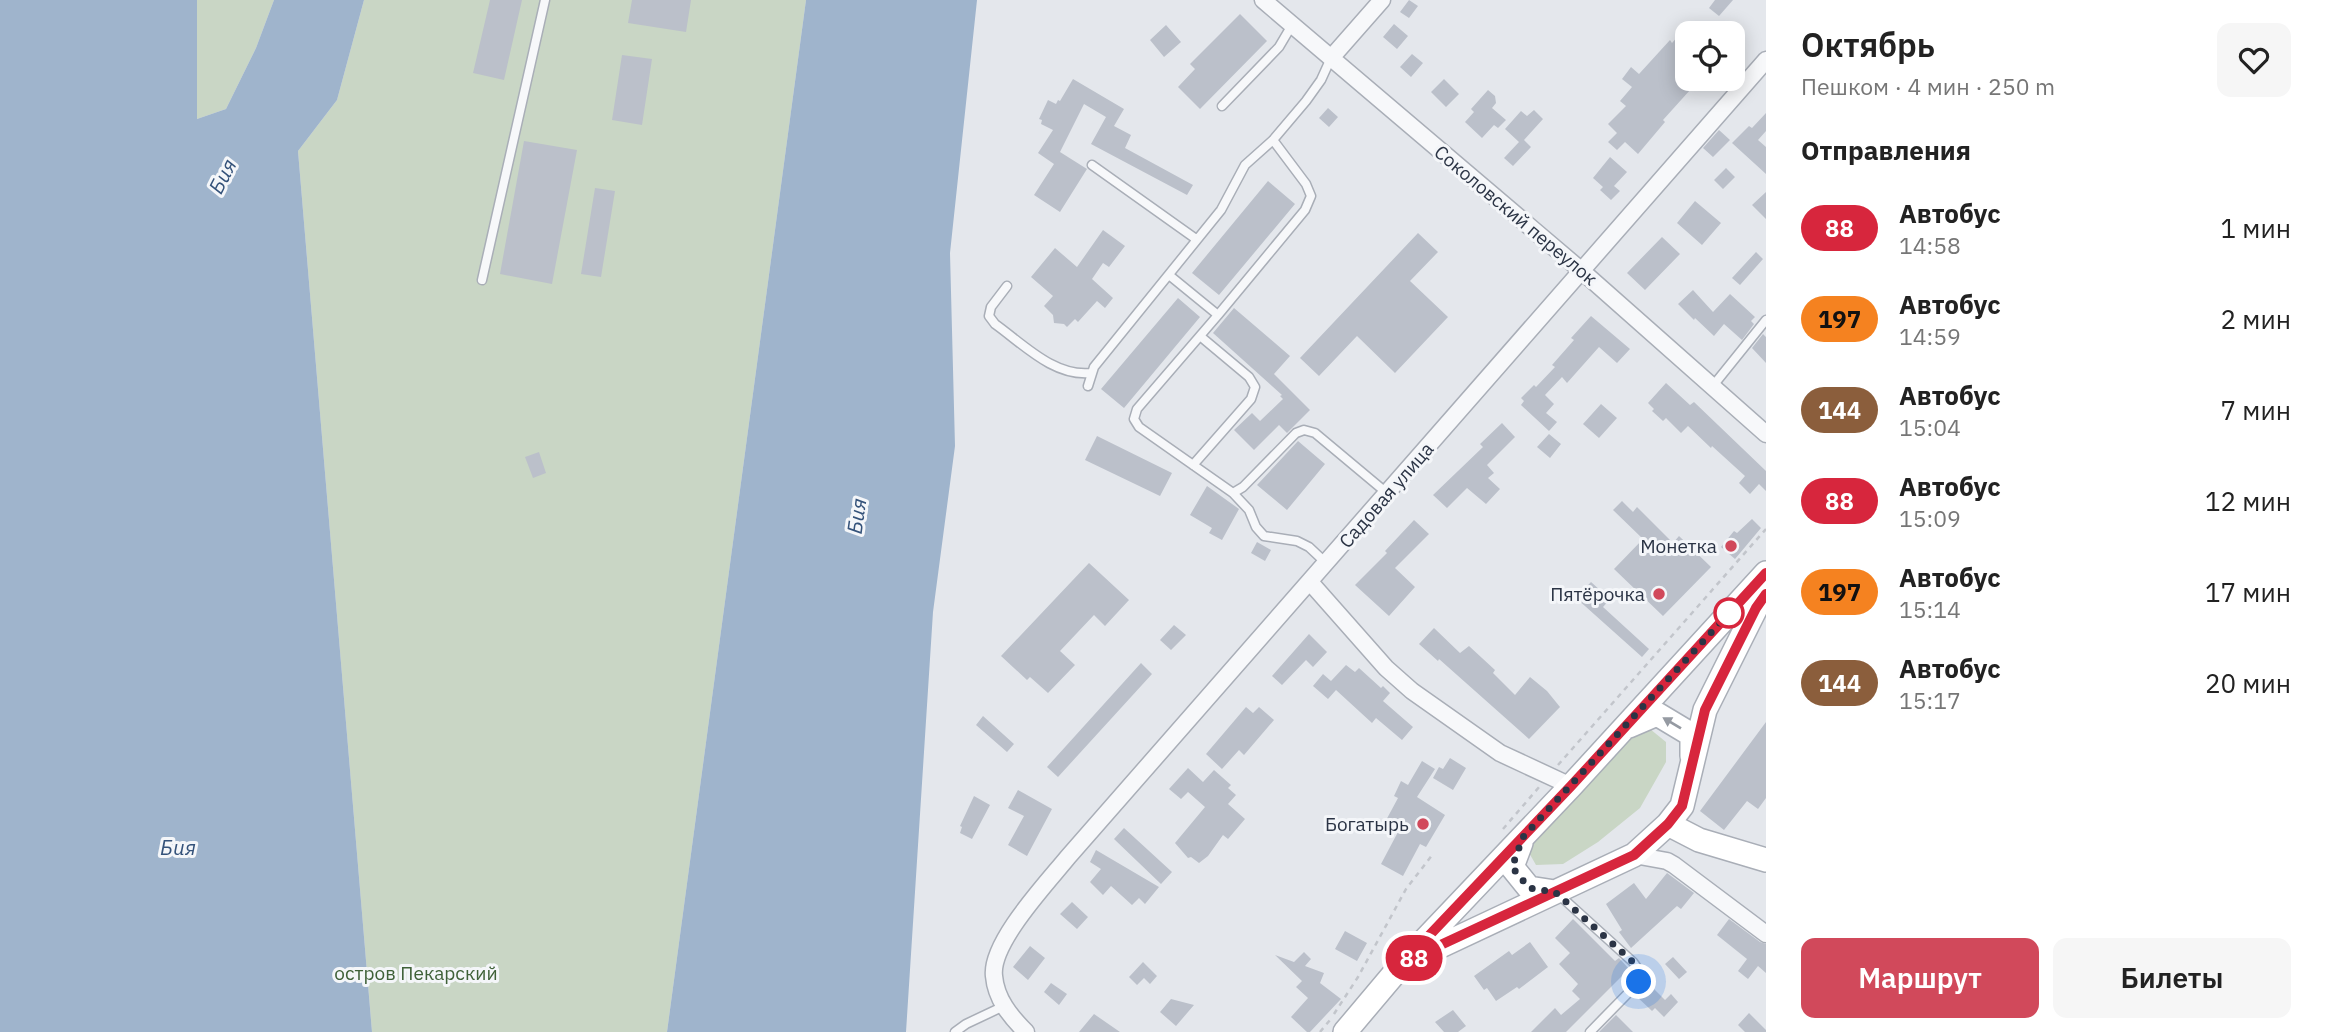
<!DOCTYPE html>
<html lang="ru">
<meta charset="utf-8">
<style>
body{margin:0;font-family:"IBM Plex Sans",sans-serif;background:#f6f6f6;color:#222;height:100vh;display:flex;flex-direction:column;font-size:26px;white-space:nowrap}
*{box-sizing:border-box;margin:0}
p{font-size:23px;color:#767676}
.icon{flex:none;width:38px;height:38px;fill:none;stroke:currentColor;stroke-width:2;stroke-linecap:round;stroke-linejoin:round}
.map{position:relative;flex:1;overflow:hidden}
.drawer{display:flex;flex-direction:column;background:#fff;width:560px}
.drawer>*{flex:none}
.badge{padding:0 14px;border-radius:23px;font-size:24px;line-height:46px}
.tools{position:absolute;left:1675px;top:21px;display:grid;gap:14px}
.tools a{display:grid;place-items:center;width:70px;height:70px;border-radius:14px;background:#fff;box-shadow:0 4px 18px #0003;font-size:35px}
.you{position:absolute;width:35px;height:35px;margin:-18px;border:5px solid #fff;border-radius:50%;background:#1a73e8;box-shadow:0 0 0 10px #1a73e833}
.map>.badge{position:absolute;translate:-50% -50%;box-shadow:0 0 0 4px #fff}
h2{padding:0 35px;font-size:26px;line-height:63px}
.round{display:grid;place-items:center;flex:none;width:74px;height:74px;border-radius:14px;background:#f6f6f6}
.summary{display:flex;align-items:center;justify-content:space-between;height:119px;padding:0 35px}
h1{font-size:33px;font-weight:600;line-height:52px}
.button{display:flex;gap:14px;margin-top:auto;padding:14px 35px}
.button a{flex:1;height:80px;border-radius:14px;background:#d1495b;color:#fff;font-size:28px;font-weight:600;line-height:80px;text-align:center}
.button a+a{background:#f6f6f6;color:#222}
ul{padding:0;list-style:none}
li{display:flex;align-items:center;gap:21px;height:91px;padding:0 35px}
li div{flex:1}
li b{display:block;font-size:26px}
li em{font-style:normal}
li .badge{min-width:77px;font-weight:700;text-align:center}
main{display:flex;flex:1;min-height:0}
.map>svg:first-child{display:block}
.green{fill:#c9d6c5}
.water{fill:#9fb4cc}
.building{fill:#bbc0ca}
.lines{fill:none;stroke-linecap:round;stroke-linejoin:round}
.service-casing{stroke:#a9aeb7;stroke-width:11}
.minor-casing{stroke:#a9aeb7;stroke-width:19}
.secondary-casing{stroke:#a9aeb7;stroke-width:26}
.path{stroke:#c2c5cb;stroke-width:2.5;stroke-dasharray:5 5;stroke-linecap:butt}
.service{stroke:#f7f8fa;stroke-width:8}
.minor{stroke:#f7f8fa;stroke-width:16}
.secondary{stroke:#fff;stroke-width:23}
.oneway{fill:#959aa2}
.line-casing{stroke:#fff;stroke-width:16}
.line{stroke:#d7263d;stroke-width:10}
.walk{stroke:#2b3445;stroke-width:7;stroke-dasharray:0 12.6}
.poi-dot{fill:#d1495b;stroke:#f4f6f9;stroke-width:2.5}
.stop-dot{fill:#fff;stroke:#d7263d;stroke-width:3.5}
.labels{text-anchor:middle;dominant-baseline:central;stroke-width:6;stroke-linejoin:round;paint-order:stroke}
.street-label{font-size:19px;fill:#2b3445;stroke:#f4f6f9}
.poi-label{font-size:19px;fill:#2b3445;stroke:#f4f6f9;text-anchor:end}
.park-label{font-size:19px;fill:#3f6138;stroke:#f4f6f9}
.water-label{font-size:21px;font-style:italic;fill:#34527a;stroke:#f4f6f9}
</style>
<main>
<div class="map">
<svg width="1766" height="1032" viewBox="0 0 1766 1032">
<rect width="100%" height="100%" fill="#e4e7ec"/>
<path class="green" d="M197,0H274L256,48L226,109L197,119Z
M364,0H806L667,1032H372L298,151L337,100Z
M1650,729L1666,742V762L1640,808L1598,842L1563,864L1536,865L1528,851V836L1620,736Z"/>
<path class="water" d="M0,0H197V119L226,109L256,48L274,0H364L337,100L298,151L372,1032H0Z
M806,0H977L950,253L955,446L933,612L906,1032H667Z"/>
<path class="building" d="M490,0H522L504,80L473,73Z
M632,0H691L686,32L628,23Z
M1409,0L1418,6L1409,18L1400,12Z
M1715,0H1733L1719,16L1709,8Z
M1240,14L1267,41L1200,109L1178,87L1195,69L1190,64Z
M1394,24L1408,36L1397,49L1383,37Z
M1166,25L1181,42L1164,57L1150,40Z
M1687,26V79H1700L1663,120L1665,122L1638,154L1625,142L1617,150L1608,142L1617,133L1608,124L1626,106L1620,101L1632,87L1622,79L1631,67L1639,74L1670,40L1672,43Z
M1412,54L1423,63L1411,77L1400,67Z
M622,55L652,59L642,125L612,120Z
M1073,79L1124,109L1114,126L1131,135L1125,148L1193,185L1187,195L1091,144L1106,117L1084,104L1060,152L1087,169L1060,212L1034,195L1054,164L1038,153L1053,130L1041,124L1042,120L1039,119L1048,100L1056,104L1058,100L1060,101Z
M1444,79L1459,94L1446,107L1431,92Z
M1488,90L1495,96L1496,103L1492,108L1506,120L1498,128L1494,125L1482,138L1465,122L1474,112L1471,109Z
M1328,108L1338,117L1329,127L1319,118Z
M1534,110L1543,119L1524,140L1531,147L1513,166L1504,158L1519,142L1505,129L1521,111L1527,116Z
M1766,113V131L1758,140L1766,147V174L1732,143L1749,126L1752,128Z
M1719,130L1730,140L1713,157L1703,148Z
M524,141L577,150L552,284L500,274Z
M1610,157L1627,172L1614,186L1620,191L1611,200L1600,190L1603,187L1593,178Z
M1726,168L1735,177L1723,189L1714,180Z
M1268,181L1295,204L1219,295L1192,273Z
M595,188L615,191L601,277L581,274Z
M1766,192V219L1752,205Z
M1695,201L1721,223L1702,245L1677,223Z
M1103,230L1125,246L1109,267L1103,263L1092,279L1113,298L1105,308L1097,301L1078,322L1075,319L1067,327L1064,324L1054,323L1053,315L1044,306L1053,296L1031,277L1055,248L1077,267Z
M1418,233L1438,252L1410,281L1448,317L1395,373L1357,336L1319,376L1300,358Z
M1662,237L1680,254L1645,290L1627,273Z
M1756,252L1763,259L1740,285L1732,278Z
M1693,290L1713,312L1730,294L1755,317L1751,321L1754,324L1742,340L1724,324L1714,336L1695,318L1694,320L1678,304Z
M1178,298L1200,317L1124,408L1101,389Z
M1234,308L1290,356L1274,374L1310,410L1287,433L1279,425L1254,450L1234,430L1252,413L1260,421L1283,399L1280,396L1282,395L1213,333Z
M1591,316L1630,349L1617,363L1599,347L1567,383L1562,377L1545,395L1554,404L1546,413L1557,422L1549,431L1521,405L1524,401L1521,398L1534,385L1536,387L1555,367L1552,365L1574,340L1571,338Z
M1763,334L1766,337V363L1752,348Z
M1666,383L1690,405L1694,402L1766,471V491L1759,484L1750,494L1739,483L1745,476L1712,446L1711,448L1688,426L1681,433L1666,418L1663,421L1652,411L1654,409L1648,403Z
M1601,404L1617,418L1599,438L1583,424Z
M1502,423L1515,437L1487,465L1494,473L1488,478L1500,489L1486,504L1467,488L1447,508L1433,495L1483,447L1480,444Z
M1549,434L1561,444L1550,458L1537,447Z
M1097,436L1172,473L1160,496L1085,460Z
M1298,441L1325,464L1287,510L1257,485Z
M539,452L546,473L533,478L525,457Z
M1207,486L1239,509L1222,540L1209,533L1212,528L1190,515Z
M1622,501L1633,512L1637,507L1673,543L1679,536L1711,567L1663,616L1614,569L1643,539L1613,510Z
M1752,519L1761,528L1735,559L1721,547L1734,531L1737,533Z
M1414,520L1429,534L1395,568L1415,587L1389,616L1355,585L1387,553L1385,551Z
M1257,542L1271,550L1265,561L1251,553Z
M1089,563L1129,600L1105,626L1094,615L1060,651L1075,665L1048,693L1030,677L1027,680L1001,656Z
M1591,582L1610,599L1603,607L1649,649L1642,657L1576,598Z
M1174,625L1186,635L1171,650L1160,640Z
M1434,628L1460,653L1469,646L1495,670L1493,673L1515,695L1530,677L1547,691L1560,707L1529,739L1439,659L1438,661L1419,644Z
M1309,634L1327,652L1313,667L1306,660L1282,685L1272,676Z
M1141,663L1152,674L1058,777L1047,767Z
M1346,665L1355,672L1359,668L1381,688L1383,686L1390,693L1383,701L1413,727L1402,740L1376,718L1372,723L1336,690L1328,699L1313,686L1323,674L1331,681Z
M1246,707L1253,713L1259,707L1274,720L1244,755L1239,750L1222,769L1206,754Z
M983,716L1014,744L1007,752L976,725Z
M1766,722V798L1758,809L1747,801L1724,830L1700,811Z
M1450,758L1466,768L1453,790L1433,778L1439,767L1443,769Z
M1422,761L1435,769L1417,797L1445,815L1426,847L1420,844L1403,876L1381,864L1398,832L1384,824L1398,798L1394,796L1401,781L1408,785Z
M1188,768L1203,782L1214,770L1231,785L1228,788L1236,795L1228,804L1245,819L1228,839L1223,835L1208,856L1199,863L1191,857L1188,858L1175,843L1205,807L1188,792L1181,799L1169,789Z
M1018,790L1052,809L1027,856L1008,845L1024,816L1008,808Z
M974,796L990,805L972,839L960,833L962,827L960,826Z
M1124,828L1172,872L1161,884L1114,839Z
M1096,850L1159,887L1145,904L1139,898L1132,905L1111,886L1103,895L1090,882L1101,869L1090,862Z
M1667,873L1694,893L1681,909L1677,906L1631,948L1619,932L1622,930L1606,904L1634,883L1646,899Z
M1072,902L1088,917L1077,929L1060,914Z
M1573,919L1615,961L1619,958L1629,969L1566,1032H1531L1555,1008L1561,1015L1580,999L1572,991L1578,984L1559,964L1570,953L1555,938Z
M1729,919L1760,942L1766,944V973L1758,966L1748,979L1738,971L1747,959L1717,935Z
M1345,931L1367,943L1357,961L1335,949Z
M1530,942L1548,967L1519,989L1517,987L1496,1001L1487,988L1484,990L1474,976L1509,951L1512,955Z
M1030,946L1045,958L1028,980L1013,967Z
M1304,952L1311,959L1305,966L1324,973L1320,983L1341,999L1310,1032H1307L1291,1017L1308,998L1296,987L1302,981L1275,955L1294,962Z
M1673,957L1687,972L1679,979L1665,964Z
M1143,962L1157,976L1150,984L1144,978L1137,985L1129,977Z
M1646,981L1665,1000L1671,994L1678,1002L1664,1017L1655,1008L1652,1011L1635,995Z
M1051,983L1067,994L1059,1005L1044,992Z
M1171,999L1194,1005L1176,1026L1160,1012Z
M1453,1010L1466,1026L1458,1032H1444L1435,1022Z
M1749,1013L1766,1030V1032H1745L1738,1025Z
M1094,1014L1120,1032H1079Z
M1616,1015L1633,1032H1599Z"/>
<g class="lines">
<g class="service-casing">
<path id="service" d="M1222,106L1279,47L1292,25
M1092,165L1196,239
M1169,275L1218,315L1137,409L1134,419L1139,427L1233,493L1243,487L1296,433L1304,430L1315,433L1388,494
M482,280L545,0
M1007,286L991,307L989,316L995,324C1023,344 1054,377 1091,373
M1218,315L1305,210L1311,196L1306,184L1273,140
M1088,386L1094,367L1221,210L1245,165L1273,140L1306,101L1321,80L1331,58
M1712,387L1766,320
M1193,465L1251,399L1255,387L1249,377L1200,336
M1233,493L1249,510L1256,527L1264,536L1297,541L1309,547L1326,563
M1557,893L1633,962L1640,972L1639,982L1590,1032
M955,1032L966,1024L1004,1006"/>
</g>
<g class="minor-casing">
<path id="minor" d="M1263,0L1583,272L1766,434
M1331,58L1382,0
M1310,582L1386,668L1412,691L1500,753L1571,786
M1634,855L1667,861L1674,865L1766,934
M1026,1032C1010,1016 996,999 994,976C990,943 1047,883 1068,857L1766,60"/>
</g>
<g class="secondary-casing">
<path id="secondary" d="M1629,726L1657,714L1692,735V756
M1668,824L1699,840L1766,860
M1521,843L1512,867L1529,888L1555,892
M1417,957L1634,855L1668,824L1682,806L1705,710L1756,608L1766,594
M1345,1032L1404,962L1571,786L1766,573"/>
</g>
<path class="path" d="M1558,765L1766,529
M1503,829L1540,786
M1334,1014L1358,977L1406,889L1433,854
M1320,1032L1330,1020"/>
<use href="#service" class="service"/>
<use href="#minor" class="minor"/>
<use href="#secondary" class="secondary"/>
</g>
<defs><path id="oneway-solid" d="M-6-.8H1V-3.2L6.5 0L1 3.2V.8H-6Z" transform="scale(1.75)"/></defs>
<use class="oneway" href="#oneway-solid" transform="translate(1672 723) rotate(-149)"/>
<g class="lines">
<g class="line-casing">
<path id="line" d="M1766,573L1571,786L1404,962L1634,855L1668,824L1682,806L1705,710L1756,608L1766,594"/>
</g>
<use href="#line" class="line"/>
<path class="walk" d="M1639,982L1642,977L1633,962L1555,892L1529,888L1512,867L1523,837L1729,613"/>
</g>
<g class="poi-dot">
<circle cx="1731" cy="546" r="7"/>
<circle cx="1659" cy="594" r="7"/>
<circle cx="1423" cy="824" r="7"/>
</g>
<circle class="stop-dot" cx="1729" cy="613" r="14"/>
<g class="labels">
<g class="street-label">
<text transform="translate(1516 215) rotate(40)">Соколовский переулок</text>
<text transform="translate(1386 495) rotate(-49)">Садовая улица</text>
</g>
<g class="poi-label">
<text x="1717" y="546">Монетка</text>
<text x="1645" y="594">Пятёрочка</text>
<text x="1409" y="824">Богатырь</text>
</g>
<g class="park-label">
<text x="416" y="973">остров Пекарский</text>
</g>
<g class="water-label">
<text transform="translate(222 176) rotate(-63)">Бия</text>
<text transform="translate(856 516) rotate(-82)">Бия</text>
<text x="178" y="847">Бия</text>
</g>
</g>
</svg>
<div class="tools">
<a><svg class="icon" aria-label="locate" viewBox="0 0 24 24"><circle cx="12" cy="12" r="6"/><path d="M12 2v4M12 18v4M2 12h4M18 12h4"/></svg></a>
</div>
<div class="you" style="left:1639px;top:982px"></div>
<b class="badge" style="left:1414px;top:958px;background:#d7263d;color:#fff">88</b>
</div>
<section class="drawer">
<div class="summary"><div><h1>Октябрь</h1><p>Пешком · 4 мин · 250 m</p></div><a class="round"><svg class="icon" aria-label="heart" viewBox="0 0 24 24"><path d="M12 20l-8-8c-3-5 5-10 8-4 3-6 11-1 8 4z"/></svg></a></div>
<h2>Отправления</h2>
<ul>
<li><span class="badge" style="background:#d7263d;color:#fff">88</span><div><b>Автобус</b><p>14:58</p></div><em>1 мин</em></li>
<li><span class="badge" style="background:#f58220;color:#111">197</span><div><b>Автобус</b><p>14:59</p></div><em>2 мин</em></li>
<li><span class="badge" style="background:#8b5e3c;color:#fff">144</span><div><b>Автобус</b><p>15:04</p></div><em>7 мин</em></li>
<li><span class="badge" style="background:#d7263d;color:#fff">88</span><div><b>Автобус</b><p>15:09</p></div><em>12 мин</em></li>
<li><span class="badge" style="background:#f58220;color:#111">197</span><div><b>Автобус</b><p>15:14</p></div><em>17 мин</em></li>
<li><span class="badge" style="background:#8b5e3c;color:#fff">144</span><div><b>Автобус</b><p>15:17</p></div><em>20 мин</em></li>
</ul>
<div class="button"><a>Маршрут</a><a>Билеты</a></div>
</section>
</main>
